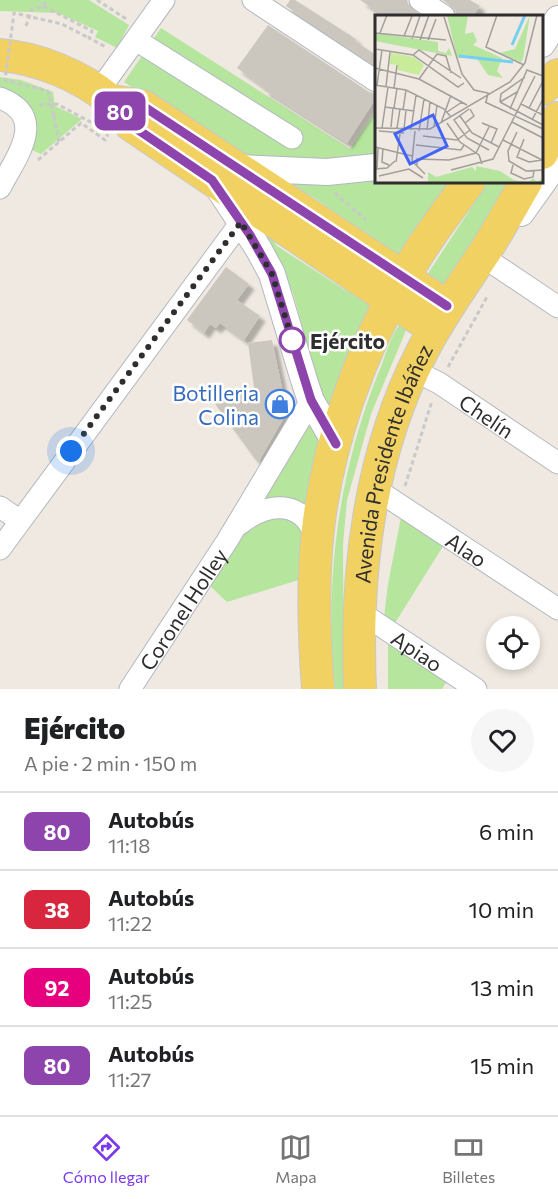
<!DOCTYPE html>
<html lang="es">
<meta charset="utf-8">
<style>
body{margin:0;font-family:Commissioner,sans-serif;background:#f6f6f6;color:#202124;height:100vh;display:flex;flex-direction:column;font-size:22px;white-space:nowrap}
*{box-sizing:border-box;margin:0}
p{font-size:20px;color:#757577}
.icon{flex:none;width:33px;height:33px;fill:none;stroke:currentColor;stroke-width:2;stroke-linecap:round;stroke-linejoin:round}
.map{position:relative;height:689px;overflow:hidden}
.drawer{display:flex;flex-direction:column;background:#fff;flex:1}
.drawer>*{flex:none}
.badge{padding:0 12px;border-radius:9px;font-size:21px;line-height:39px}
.buttons{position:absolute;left:486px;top:616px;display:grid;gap:12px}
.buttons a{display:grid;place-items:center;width:54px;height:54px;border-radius:50%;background:#fff;box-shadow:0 3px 9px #0003;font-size:30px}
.you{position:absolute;width:30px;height:30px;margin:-15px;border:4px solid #fff;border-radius:50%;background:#1a73e8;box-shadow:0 0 0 9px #1a73e833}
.map>.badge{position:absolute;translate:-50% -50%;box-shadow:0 0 0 3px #fff}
.round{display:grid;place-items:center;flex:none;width:63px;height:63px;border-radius:32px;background:#f6f6f6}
.summary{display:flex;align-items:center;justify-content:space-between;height:102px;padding:0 24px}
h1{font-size:28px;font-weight:800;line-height:45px}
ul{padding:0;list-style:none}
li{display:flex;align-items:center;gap:18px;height:78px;padding:0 24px;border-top:2px solid #e0e0e0}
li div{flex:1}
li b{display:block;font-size:22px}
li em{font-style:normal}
li .badge{min-width:66px;font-weight:700;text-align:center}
.dock{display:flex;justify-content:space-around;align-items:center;height:84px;border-top:2px solid #e0e0e0;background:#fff;font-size:16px;color:#757577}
.dock a{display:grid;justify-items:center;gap:3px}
.dock .on{color:#7c3aed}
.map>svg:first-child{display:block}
.green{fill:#b6e59e}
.building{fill:#cbc7bf;filter:url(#shadow)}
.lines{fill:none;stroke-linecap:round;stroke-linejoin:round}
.minor-casing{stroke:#b4b7c1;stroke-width:23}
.tertiary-casing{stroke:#b4b7c1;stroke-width:28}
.primary-casing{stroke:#c9c9c9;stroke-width:34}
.path{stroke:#c9c9c9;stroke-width:3;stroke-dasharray:4.5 3;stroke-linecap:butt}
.minor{stroke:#fff;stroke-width:21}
.tertiary{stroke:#fff;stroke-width:26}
.primary{stroke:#f2d163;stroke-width:32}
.path-bridge{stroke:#c9c9c9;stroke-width:3;stroke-dasharray:4.5 3;stroke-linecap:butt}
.line-casing{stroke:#fff;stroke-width:14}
.line{stroke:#8e44ad;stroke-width:9}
.walk{stroke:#2e2e2e;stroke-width:6;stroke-dasharray:0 10.8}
.stop-dot{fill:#fff;stroke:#8e44ad;stroke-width:3}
.labels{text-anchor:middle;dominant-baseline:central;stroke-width:5;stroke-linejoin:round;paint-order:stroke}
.stop-label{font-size:21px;font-weight:bold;fill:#2e2e2e;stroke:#fff;text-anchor:start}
.shop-label{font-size:21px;fill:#366cbe;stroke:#fff;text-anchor:end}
.street-label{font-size:21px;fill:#2e2e2e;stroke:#fff}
.inset-river{fill:none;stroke:#75cff0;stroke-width:3}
.inset-road{fill:none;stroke:#a29e99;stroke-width:1.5}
.view{fill:#4264fb;fill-opacity:0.15;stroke:#4264fb;stroke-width:3}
.inset-edge{fill:none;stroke:#2e2e2e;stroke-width:3}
</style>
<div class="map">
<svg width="558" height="689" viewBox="0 0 558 689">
<defs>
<filter id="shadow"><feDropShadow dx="5.5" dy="5.5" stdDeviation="1.5" flood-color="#0004"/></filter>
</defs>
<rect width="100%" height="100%" fill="#efe9e1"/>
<path class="green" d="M0,0H89L129,25L117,48L95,37L98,31L58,13L0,11Z
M161,28L350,149L376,111V157L348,162L247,158L221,145L124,82Z
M0,77L21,80L53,92L55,106L82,119L41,154L32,150C43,122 31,94 0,88Z
M280,179L335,184L376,180L453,182L402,259L313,197L296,190Z
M488,182H514L440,292L427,275Z
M260,228L267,231L277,246L345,290L373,302L332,408L327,406L319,388L293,293Z
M400,324L407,328L371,414L347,500L343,545L344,689H335C324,582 338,474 378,374C385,358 390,336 400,324Z
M310,422L323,444L312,508L261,502Z
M402,512L445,543L395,623L384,617L388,584Z
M261,517L301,520L305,578L227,602L209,585L249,522Z
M388,643L448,679L442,689H388Z"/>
<path class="building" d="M290,0H295L356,39L355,41L376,55V66L286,6Z
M360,0H407L409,6L422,16H384Z
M443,0H470L480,6L473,16H457L455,10Z
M268,25L369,92L376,94V98L347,143L264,90L265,88L237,68Z
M226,267L249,284L237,300L260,316L244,340L220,323L216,328L210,324L204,333L187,320Z
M272,340L287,412L258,463L215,404L254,387L248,343Z"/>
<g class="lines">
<g class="minor-casing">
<g id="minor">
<path d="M253,0L376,81"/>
<path d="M420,0L444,16"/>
<path d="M136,40L292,138"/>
<path d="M98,92L164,0"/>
<path d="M0,98C49,117 16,157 0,188"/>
<path d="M482,256L558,307"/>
<path id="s1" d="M413,370L439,383L558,463"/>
<path id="s2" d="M374,488L558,609"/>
<path d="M0,507L19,520"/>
<path d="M240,524C268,501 305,499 316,540"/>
<path d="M0,549L241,222"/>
<path id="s3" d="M360,612L476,689"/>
<path id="s4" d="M130,689L227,541L311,401"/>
</g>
</g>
<g class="tertiary-casing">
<path id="tertiary" d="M542,44L558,19
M239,168L327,172L376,167
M218,187L258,248L272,274L304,380L311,401L336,444
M521,213L558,161"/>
</g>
<g class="primary-casing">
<g id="primary">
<path d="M0,55C38,58 81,76 110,100C118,106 124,117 131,125L434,329"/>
<path d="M542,89L558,75"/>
<path d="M112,101L143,106L447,306"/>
<path d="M542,153L558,118"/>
<path d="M318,689C314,636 312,582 318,529C328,443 359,355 402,280C422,245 446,213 469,182"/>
<path id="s5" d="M360,689C355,574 369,455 422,352C439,318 461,288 482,256C498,232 512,206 526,182"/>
</g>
</g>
<path class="path" d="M97,0L128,20
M43,6L46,0
M26,26L32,9L43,6L92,31L89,38L106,47
M39,105L57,104L100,127
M54,116L59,142
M38,160L81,123L105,140L108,134
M335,193L366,220
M448,367L487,297
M405,486L432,401"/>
<use href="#minor" class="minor"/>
<use href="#tertiary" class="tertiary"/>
<use href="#primary" class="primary"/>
<path class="path-bridge" d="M54,116L48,91L5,80L14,13L62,24L89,38"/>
</g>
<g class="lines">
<g class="line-casing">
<path id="line" d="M336,444L311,400L272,274L250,235L212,180L131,125L112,101L143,106L447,306"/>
</g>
<use href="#line" class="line"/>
<path class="walk" d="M71,451L241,222L272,274L293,342L292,340"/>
</g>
<defs>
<g id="shop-ring" transform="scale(1.5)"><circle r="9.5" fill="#fff" stroke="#3f7fe0" stroke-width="1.5"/><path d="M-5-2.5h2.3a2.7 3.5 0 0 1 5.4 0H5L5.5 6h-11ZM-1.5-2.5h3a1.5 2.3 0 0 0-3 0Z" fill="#3f7fe0"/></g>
</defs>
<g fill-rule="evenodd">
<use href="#shop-ring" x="280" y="404"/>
</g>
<circle class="stop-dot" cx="292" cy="340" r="12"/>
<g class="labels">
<g class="stop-label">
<text x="310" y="340">Ejército</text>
</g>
<g class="shop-label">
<text x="259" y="392">Botilleria<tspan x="259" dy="24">Colina</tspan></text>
</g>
<g class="street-label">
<text stroke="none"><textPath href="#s1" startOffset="87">Chelín</textPath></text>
<text stroke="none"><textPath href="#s5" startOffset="230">Avenida Presidente Ibáñez</textPath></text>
<text stroke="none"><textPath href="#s2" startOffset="111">Alao</textPath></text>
<text stroke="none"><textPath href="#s4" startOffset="96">Coronel Holley</textPath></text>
<text stroke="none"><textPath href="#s3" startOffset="69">Apiao</textPath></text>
</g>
</g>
<g transform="translate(375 15)">
<rect width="168" height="168" fill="#efe9e1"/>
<path d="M72,0H93L90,19L98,17L102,26L98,30L127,43L122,56L128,63L113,60L101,42L82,43ZM155,0L148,44L146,47L125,38L140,34ZM0,18L63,27V36L71,38L74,33L77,41L0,26ZM101,151L125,156L139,165L153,168L158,163L162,167L166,164L168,168H53V157L61,162L97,152L101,156Z" fill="#b6e59e"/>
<path d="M16,38L39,42L49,50L44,60L22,55L23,50L14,49Z" fill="#c9ec9a"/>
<path class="inset-river" d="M137,30L150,0M84,41L138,47"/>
<path class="inset-road" d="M25,0H54M122,0L111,32L149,50M69,2L87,59L99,75L113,78L111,87M0,18L71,25M5,18L12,0M29,21L37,1M37,24L45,1M45,25L54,0M53,25L61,4M0,34L38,40L83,72L89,68M38,40L44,35L86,63M0,53L44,64L92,90M44,64L62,39L71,41L76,58M0,70L31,75L69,94L76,102M2,70L7,35M11,71L15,37M19,73L22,50M110,87L168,114M125,87L168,110M125,87L126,79L150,62M125,87L142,77M146,89L168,100M10,92L39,96M19,93L22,73M154,93L168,66M94,94L79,105L92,123L114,135M135,94L152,55L168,61M28,95L31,75M72,97L87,87M85,101L97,118L124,132M157,105L168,84M137,107L168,123M66,108L76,80M72,108L85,127L104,140L107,149M90,108L99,101L95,94M107,108L122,114L116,128M16,112L18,93M59,112L62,90M0,113L55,114L135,67L150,48L162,0M7,113L13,72M22,113L25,94M29,114L31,95M36,115L41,80M52,115L55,87M4,116L29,118M40,116L37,146L50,159M44,116L49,84M142,117L133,136L134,146L151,156L168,155M48,121L82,125L95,115M149,124L142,142L154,147L167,145M128,125L167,145M41,130L86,135L89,130M0,132L37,141M8,133L7,147L14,150M101,138L114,112M21,147L25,119M42,150V144L74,145L101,138M138,150L136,158L149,164L158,162L159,156M2,153L3,132M0,154L12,153L20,146M76,155L118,144L160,61M4,161L34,154L48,163"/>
<path class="view" d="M58,100L72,131L35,149L20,119Z"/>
<rect width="168" height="168" class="inset-edge"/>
</g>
</svg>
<div class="buttons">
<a><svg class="icon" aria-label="locate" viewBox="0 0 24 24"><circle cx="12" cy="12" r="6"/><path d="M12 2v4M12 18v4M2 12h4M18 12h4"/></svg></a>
</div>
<div class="you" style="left:71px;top:451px"></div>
<b class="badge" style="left:120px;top:111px;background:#8e44ad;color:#fff">80</b>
</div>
<section class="drawer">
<div class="summary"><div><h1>Ejército</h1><p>A pie · 2 min · 150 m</p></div><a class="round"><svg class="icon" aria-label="heart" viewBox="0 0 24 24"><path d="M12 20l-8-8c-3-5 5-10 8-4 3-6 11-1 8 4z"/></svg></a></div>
<ul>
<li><span class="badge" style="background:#8e44ad;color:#fff">80</span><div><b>Autobús</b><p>11:18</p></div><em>6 min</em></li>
<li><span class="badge" style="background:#d7263d;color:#fff">38</span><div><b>Autobús</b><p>11:22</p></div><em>10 min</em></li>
<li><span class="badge" style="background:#e6007e;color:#fff">92</span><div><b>Autobús</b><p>11:25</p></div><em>13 min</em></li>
<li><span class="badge" style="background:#8e44ad;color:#fff">80</span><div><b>Autobús</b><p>11:27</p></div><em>15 min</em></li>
</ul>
</section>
<nav class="dock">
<a class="on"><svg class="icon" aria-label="directions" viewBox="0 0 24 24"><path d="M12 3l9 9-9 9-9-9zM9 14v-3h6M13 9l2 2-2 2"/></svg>Cómo llegar</a>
<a><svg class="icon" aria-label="map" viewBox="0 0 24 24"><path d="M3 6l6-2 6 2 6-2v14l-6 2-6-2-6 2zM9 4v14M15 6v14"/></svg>Mapa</a>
<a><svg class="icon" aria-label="tickets" viewBox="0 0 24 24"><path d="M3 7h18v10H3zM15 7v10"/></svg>Billetes</a>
</nav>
